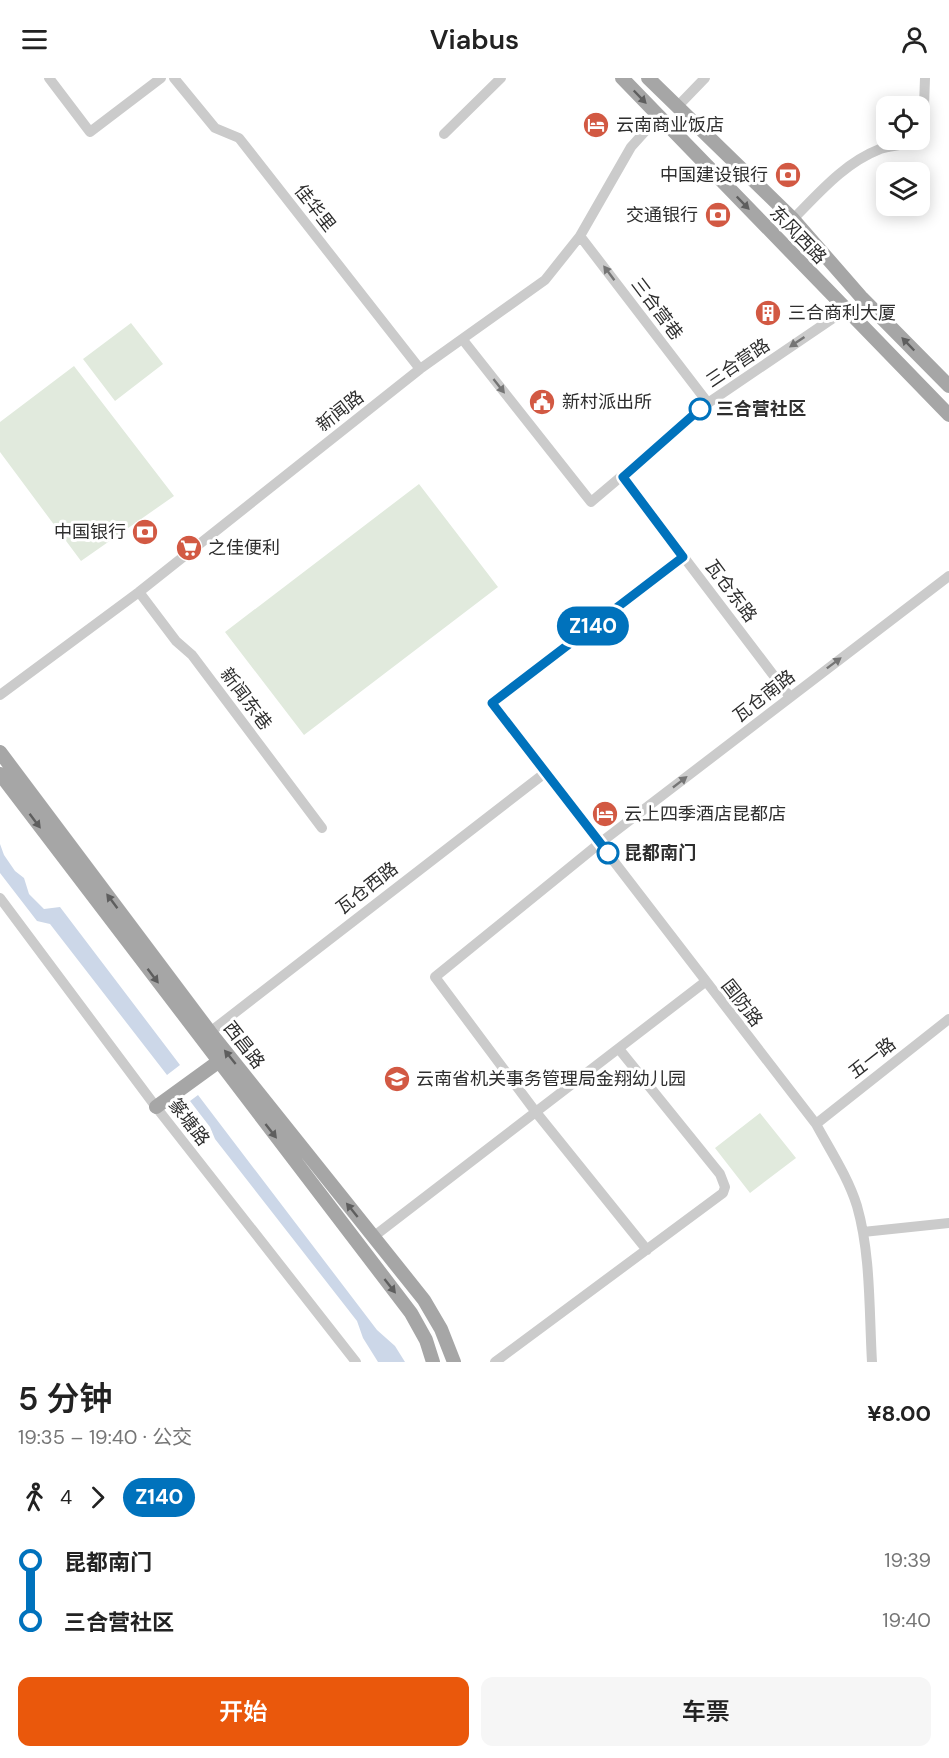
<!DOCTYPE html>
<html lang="zh">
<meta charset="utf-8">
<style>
body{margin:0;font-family:"DM Sans","Noto Sans SC",sans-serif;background:#f6f6f6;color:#222;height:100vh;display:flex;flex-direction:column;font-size:22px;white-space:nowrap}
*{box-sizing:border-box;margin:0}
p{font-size:20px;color:#767676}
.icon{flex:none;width:33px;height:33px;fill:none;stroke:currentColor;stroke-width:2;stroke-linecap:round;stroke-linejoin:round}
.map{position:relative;height:1284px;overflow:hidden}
.side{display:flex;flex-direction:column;background:#fff;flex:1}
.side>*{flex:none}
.badge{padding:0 12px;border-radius:20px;font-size:21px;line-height:39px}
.buttons{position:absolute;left:876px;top:18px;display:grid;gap:12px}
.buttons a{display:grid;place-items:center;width:54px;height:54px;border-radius:12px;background:#fff;box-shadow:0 3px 15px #0003;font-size:30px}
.map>.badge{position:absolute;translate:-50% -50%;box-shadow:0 0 0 3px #fff}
.legs{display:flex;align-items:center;gap:9px;height:66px;padding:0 18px;font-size:20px}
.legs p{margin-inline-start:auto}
.summary{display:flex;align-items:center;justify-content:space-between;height:102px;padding:0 18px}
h1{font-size:33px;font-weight:600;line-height:45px}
.primary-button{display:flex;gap:12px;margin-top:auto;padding:12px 18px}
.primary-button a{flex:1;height:69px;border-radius:12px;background:#ea580c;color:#fff;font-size:24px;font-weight:600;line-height:69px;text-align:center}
.primary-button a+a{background:#f6f6f6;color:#222}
ul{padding:0 18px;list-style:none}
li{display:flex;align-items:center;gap:21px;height:60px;font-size:22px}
li i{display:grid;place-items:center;width:9px;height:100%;margin:0 8px;background:currentColor}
li i::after{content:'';width:15px;height:15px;margin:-8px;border:4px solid;border-radius:50%;background:#fff}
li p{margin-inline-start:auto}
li:first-child i{background:linear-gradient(#0000 50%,currentColor 0)}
li:last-child i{background:linear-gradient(currentColor 50%,#0000 0)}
header{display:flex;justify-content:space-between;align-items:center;height:78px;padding:0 18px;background:#fff;font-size:27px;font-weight:600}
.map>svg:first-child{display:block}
.green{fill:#e1eadd}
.water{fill:#ccd7e8}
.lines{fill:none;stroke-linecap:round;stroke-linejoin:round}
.minor{stroke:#cbcbcb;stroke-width:10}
.major{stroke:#a6a6a6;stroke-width:14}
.oneway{fill:#5e5e5e}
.oneway2{fill:#757575}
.line-1-casing{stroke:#fff;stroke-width:14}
.line-1{stroke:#0072bc;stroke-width:9}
.stop-1-dot{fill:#fff;stroke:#0072bc;stroke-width:3}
.labels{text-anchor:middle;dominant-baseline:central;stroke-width:6;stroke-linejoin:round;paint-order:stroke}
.poi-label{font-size:18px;fill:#2e2e2e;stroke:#fff;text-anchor:start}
.street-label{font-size:18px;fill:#2e2e2e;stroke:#fff}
.stop-label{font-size:18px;font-weight:bold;fill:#2e2e2e;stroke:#fff;text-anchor:start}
</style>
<header><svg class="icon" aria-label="menu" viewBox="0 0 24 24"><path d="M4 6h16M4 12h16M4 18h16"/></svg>Viabus<svg class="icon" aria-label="person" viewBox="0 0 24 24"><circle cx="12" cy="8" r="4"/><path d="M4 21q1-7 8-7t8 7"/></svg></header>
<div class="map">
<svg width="949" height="1284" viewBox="0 0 949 1284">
<rect width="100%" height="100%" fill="#fff"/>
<path class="green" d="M131,245L163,286L115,323L83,281Z
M74,288L174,418L81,483L0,374V344Z
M419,406L498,509L304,657L225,554Z
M760,1035L796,1080L750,1115L715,1070Z"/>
<path class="water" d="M0,766L4,777L15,793L24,800L29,816L44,831L60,829L180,987L167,997L50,846L37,843L0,795Z
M198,1017L377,1252L395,1268L405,1284H378L363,1260L357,1243L215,1061L210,1049L190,1023Z"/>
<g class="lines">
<path class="minor" d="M49,0L90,54L161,0
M174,0L215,50L239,60L420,291
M677,29L705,0
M444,56L501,0
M920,59L923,57L925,0
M793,141C819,115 844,85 880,71C892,67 904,68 916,62
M580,158L708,325
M463,262L591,424L708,325L845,232
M623,399L790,619
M683,479L492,625L816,1046C830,1072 848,1099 857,1128C871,1177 869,1233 872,1284
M139,514L176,563L192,577L322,750
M0,617L139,514L420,291L545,202L580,158L631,69L659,38
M0,820L156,1029L356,1284
M210,954L545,695
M816,1046L949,941
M863,1154L949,1145
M373,1159L705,904
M647,1172L535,1033L435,899L600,765L949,498
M495,1284L723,1115L725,1109L720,1096L619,971"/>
<path class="major" d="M622,0L949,337
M648,0L793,141L862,220L949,308
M0,674L210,954L424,1222L441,1251L454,1284
M0,696L411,1235L426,1262L433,1284
M156,1029L218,984"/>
</g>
<defs><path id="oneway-solid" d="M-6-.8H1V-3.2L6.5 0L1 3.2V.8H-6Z" transform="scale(1.5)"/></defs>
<g class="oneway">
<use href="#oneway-solid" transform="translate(640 19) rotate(46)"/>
<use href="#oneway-solid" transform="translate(743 125) rotate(46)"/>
<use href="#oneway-solid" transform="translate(908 266) rotate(-134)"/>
<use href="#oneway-solid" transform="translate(35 743) rotate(53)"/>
<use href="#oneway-solid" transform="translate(112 823) rotate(-127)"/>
<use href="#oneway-solid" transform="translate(153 898) rotate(53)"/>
<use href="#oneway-solid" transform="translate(230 979) rotate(-129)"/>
<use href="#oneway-solid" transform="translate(271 1053) rotate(52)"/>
<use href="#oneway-solid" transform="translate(352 1132) rotate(-129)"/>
<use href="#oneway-solid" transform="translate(390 1208) rotate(52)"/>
</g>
<g class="oneway2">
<use href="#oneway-solid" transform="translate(609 195) rotate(-127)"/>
<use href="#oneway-solid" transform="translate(797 264) rotate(146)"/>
<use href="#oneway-solid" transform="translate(499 308) rotate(52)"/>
<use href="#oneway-solid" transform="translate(834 585) rotate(-37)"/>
<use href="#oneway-solid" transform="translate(680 704) rotate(-38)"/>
</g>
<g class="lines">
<g class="line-1-casing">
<path id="line-1" d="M608,775L492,625L683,479L623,399L700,331"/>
</g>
<use href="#line-1" class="line-1"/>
</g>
<defs>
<g id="hotel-disc" transform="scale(1.35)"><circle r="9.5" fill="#d25943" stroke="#fff"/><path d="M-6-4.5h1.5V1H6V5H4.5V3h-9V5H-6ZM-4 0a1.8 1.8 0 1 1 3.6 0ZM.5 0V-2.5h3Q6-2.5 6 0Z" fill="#fff"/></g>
<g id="bank-disc" transform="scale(1.35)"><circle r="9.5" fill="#d25943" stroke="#fff"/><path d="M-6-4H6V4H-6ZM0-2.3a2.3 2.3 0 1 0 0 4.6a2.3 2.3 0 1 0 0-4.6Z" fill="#fff"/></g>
<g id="building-disc" transform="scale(1.35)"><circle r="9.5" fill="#d25943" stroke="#fff"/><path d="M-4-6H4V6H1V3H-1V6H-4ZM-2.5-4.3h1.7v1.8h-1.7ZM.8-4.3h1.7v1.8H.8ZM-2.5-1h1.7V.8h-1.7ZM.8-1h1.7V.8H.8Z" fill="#fff"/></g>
<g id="civic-disc" transform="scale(1.35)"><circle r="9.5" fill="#d25943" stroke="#fff"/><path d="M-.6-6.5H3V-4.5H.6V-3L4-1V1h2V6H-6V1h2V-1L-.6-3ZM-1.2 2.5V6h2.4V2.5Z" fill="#fff"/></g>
<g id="supermarket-disc" transform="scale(1.35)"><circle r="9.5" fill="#d25943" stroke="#fff"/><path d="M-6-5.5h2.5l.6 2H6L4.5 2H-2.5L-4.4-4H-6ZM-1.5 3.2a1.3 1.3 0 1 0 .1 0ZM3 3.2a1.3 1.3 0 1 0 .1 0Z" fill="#fff"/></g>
<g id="school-disc" transform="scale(1.35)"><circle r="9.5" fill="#d25943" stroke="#fff"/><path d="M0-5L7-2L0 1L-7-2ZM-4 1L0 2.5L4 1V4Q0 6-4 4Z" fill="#fff"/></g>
</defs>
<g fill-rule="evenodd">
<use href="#hotel-disc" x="596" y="47"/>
<use href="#bank-disc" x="788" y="97"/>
<use href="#bank-disc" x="718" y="137"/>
<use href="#building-disc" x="768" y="235"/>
<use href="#civic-disc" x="542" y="324"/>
<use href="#bank-disc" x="145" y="454"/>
<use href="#supermarket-disc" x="189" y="470"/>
<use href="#hotel-disc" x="605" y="736"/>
<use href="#school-disc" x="397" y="1001"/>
</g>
<g class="stop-1-dot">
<circle cx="700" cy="331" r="10"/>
<circle cx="608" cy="775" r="10"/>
</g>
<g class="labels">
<g class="poi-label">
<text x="616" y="47">云南商业饭店</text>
<text x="768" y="97" text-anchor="end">中国建设银行</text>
<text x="698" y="137" text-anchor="end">交通银行</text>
<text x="788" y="235">三合商利大厦</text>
<text x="562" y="324">新村派出所</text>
<text x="126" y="454" text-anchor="end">中国银行</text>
<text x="208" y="470">之佳便利</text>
<text x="624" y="736">云上四季酒店昆都店</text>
<text x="416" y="1001">云南省机关事务管理局金翔幼儿园</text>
</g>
<g class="street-label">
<text transform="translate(315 130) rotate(52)">佳华里</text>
<text transform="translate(798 157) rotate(46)">东风西路</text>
<text transform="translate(657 231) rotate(53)">三合营巷</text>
<text transform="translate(738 285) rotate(-34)">三合营路</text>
<text transform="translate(340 333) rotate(-38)">新闻路</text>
<text transform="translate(731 513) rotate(53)">瓦仓东路</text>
<text transform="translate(764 618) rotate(-38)">瓦仓南路</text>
<text transform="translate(246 621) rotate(53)">新闻东巷</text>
<text transform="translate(367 810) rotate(-38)">瓦仓西路</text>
<text transform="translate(742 925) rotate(52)">国防路</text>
<text transform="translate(244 967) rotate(52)">西昌路</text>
<text transform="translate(872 980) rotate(-38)">五一路</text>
<text transform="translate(189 1044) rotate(52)">篆塘路</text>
</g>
<g class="stop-label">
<text x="716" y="331">三合营社区</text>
<text x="624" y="775">昆都南门</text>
</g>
</g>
</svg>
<div class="buttons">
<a><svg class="icon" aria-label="locate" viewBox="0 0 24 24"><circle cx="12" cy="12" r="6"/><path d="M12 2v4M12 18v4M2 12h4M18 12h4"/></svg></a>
<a><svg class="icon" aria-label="layers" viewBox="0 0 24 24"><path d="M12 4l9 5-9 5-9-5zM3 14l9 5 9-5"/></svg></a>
</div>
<b class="badge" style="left:593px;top:548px;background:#0072bc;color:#fff">Z140</b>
</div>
<section class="side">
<div class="summary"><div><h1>5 分钟</h1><p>19:35 – 19:40 · 公交</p></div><b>¥8.00</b></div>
<div class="legs"><svg class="icon" aria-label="walk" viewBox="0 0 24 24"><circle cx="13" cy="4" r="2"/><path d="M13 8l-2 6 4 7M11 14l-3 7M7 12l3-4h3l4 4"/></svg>4<svg class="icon" aria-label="forward" viewBox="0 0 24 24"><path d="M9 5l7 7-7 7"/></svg><b class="badge" style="background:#0072bc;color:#fff">Z140</b></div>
<ul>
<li><i style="color:#0072bc"></i><b>昆都南门</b><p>19:39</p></li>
<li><i style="color:#0072bc"></i><b>三合营社区</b><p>19:40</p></li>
</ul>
<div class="primary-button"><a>开始</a><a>车票</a></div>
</section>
